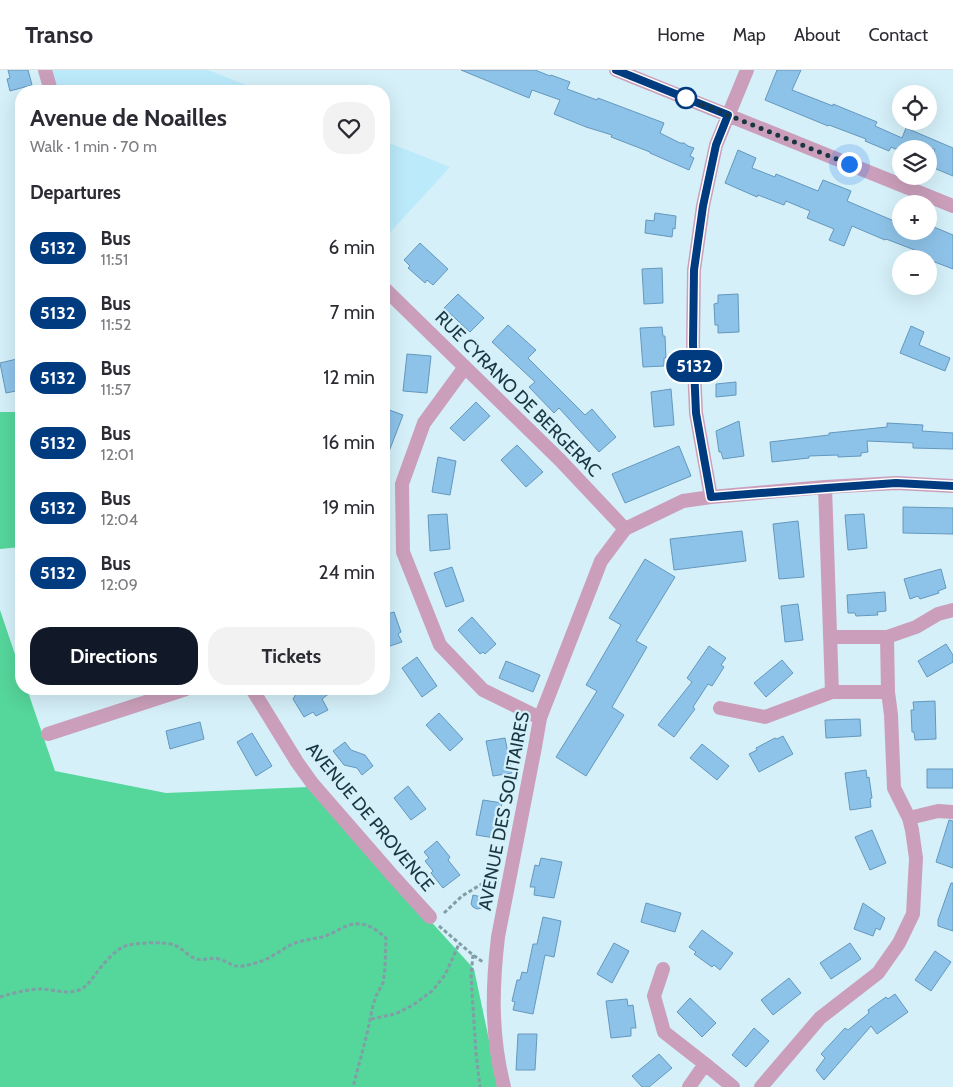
<!DOCTYPE html>
<meta charset="utf-8">
<style>
body{margin:0;font-family:Cabin,sans-serif;background:#f2f2f3;color:#2b2b33;height:100vh;display:flex;flex-direction:column;font-size:19px;white-space:nowrap}
*{box-sizing:border-box;margin:0}
p{font-size:16px;color:#7c7c81}
.icon{flex:none;width:28px;height:28px;fill:none;stroke:currentColor;stroke-width:2;stroke-linecap:round;stroke-linejoin:round}
.map{position:relative;flex:1;overflow:hidden}
.details{position:absolute;left:15px;top:15px;width:375px;height:610px;display:flex;flex-direction:column;background:#fff;border-radius:20px;box-shadow:0 5px 20px #0002}
.details>*{flex:none}
.badge{padding:0 10px;border-radius:16px;font-size:18px;line-height:32px}
.tools{position:absolute;left:892px;top:15px;display:grid;gap:10px}
.tools a{display:grid;place-items:center;width:45px;height:45px;border-radius:50%;background:#fff;box-shadow:0 5px 20px #0002;font-size:25px}
.you{position:absolute;width:25px;height:25px;margin:-12px;border:4px solid #fff;border-radius:50%;background:#1a73e8;box-shadow:0 0 0 8px #1a73e833}
.map>.badge{position:absolute;translate:-50% -50%;box-shadow:0 0 0 2px #fff}
h2{padding:0 15px;font-size:19px;line-height:45px}
.round{display:grid;place-items:center;flex:none;width:52px;height:52px;border-radius:20px;background:#f2f2f3}
.head{display:flex;align-items:center;justify-content:space-between;height:85px;padding:0 15px}
h1{font-size:24px;font-weight:700;line-height:38px}
.action{display:flex;gap:10px;margin-top:auto;padding:10px 15px}
.action a{flex:1;height:58px;border-radius:20px;background:#111827;color:#fff;font-size:20px;font-weight:700;line-height:58px;text-align:center}
.action a+a{background:#f2f2f3;color:#2b2b33}
ul{padding:0;list-style:none}
li{display:flex;align-items:center;gap:15px;height:65px;padding:0 15px}
li div{flex:1}
li b{display:block;font-size:19px}
li em{font-style:normal}
li .badge{min-width:55px;font-weight:700;text-align:center}
header{display:flex;align-items:center;gap:30px;box-sizing:border-box;height:70px;padding:0 25px;background:#fff;border-bottom:1px solid #e1e1e2}
header strong{font-size:24px}
nav{display:flex;gap:28px;margin-inline-start:auto;font-size:18px}
.map>svg:first-child{display:block}
.built{fill:#bbeafa}
.forest{fill:#55d69b}
.building{fill:#8ec3e9;stroke:#6498bd}
.lines{fill:none;stroke-linecap:round;stroke-linejoin:round}
.path{stroke:#819da6;stroke-width:3;stroke-dasharray:4 2.5;stroke-linecap:butt}
.minor{stroke:#cb9fbb;stroke-width:14}
.line-casing{stroke:#fff;stroke-width:11}
.line{stroke:#003b80;stroke-width:8}
.walk{stroke:#193740;stroke-width:5;stroke-dasharray:0 9}
.stop-dot{fill:#fff;stroke:#003b80;stroke-width:2.5}
.labels{text-anchor:middle;dominant-baseline:central;stroke-width:4.5;stroke-linejoin:round;paint-order:stroke}
.street-label{font-size:18px;fill:#193740;stroke:#d5f0f9}
</style>
<header>
<strong>Transo</strong>
<nav><a>Home</a><a>Map</a><a>About</a><a>Contact</a></nav>
</header>
<div class="map">
<svg width="953" height="1017" viewBox="0 0 953 1017">
<rect width="100%" height="100%" fill="#d5f0f9"/>
<path class="built" d="M51,0H208L261,21H56Z
M384,71L450,97L384,169Z"/>
<path class="forest" d="M0,342H21V477L0,479Z
M0,540L21,602V619H27L55,701L166,723L309,717L474,899L499,1017H0Z"/>
<path class="building" d="M8,0H28L32,15L10,21L7,9L10,8Z
M461,0H535L550,6L551,5L570,12L567,19L597,30L598,28L664,53L660,63L680,73H684L688,76L694,78L690,86L694,88L689,100L650,83V82L611,67L612,65L586,57L554,44L560,30L532,20L529,28Z
M777,0H801L792,20L833,36V34L877,52L875,56L902,68L906,58L953,78V106L929,96L935,79H895L891,77L889,81L865,71L866,69L829,55L828,56L765,30Z
M738,80L756,88L752,98L775,107L776,104L818,121L823,110L851,121L847,131L901,154V161H929V155L953,165V199L919,186L920,182L886,169L885,170L852,156L844,176L829,170L834,159L807,148L810,141L786,131L784,135L758,125L757,127L725,113Z
M655,143L676,146L675,159L673,158L672,167L645,163L646,150L654,151Z
M420,173L448,199L433,215L427,210L425,213L408,198L410,196L404,190Z
M662,198L663,233L644,234L642,199Z
M458,224L484,248L470,262L444,238Z
M738,224L739,262L718,263V255H715L714,234L718,233V225Z
M508,255L536,280L528,288L585,345L592,339L616,367L599,382L559,338L554,343L529,317L535,312L492,272Z
M911,256L924,262L919,275L950,288L945,301L900,283Z
M662,257L663,266H665L666,288H664V296L643,297L640,258Z
M407,284L431,286L427,323L403,321Z
M21,288V320L6,323L0,293Z
M736,312V325L716,327V314Z
M671,319L674,355L654,357L651,322Z
M476,332L490,346L464,371L450,358Z
M384,338L403,345L385,392L384,391Z
M739,351L744,386L723,389L721,382H719L716,361Z
M887,353L923,355L922,361L953,363V379L913,378V373L867,371L868,382L861,383V386L838,387V385L809,386V388L772,392L770,372L829,365V363L887,357Z
M517,375L543,402L526,417L501,390Z
M679,376L691,406L625,433L612,404Z
M438,387L456,391L450,425L432,422Z
M903,437L953,438V464L903,463Z
M447,444L450,479L430,481L428,445Z
M864,444L867,478L848,480L845,445Z
M798,451L804,507L779,509L773,454Z
M742,461L746,491L674,500L670,469Z
M645,489L675,507L636,571L647,577L612,637L624,645L586,706L556,687L597,621L586,615L621,555L609,548Z
M452,497L464,531L446,537L434,503Z
M941,499L946,518L938,521L939,523L920,529L918,526L910,529L904,509Z
M885,522L886,541L877,542L878,545L856,546L855,543H848L847,525Z
M798,534L803,570L785,572L781,536Z
M394,542L401,562L398,564L402,572L384,578V545Z
M472,547L496,574L485,584L483,582L480,584L458,560Z
M946,574L953,585V592L927,607L918,591Z
M709,576L726,588L721,595L724,597L712,616L708,614L693,637L695,639L674,667L658,655L692,612L687,608Z
M417,587L437,616L422,627L402,598Z
M782,590L793,603L766,627L754,613Z
M506,591L540,605L533,622L499,608Z
M299,619H335L322,629L328,640L316,646L313,642L304,647L293,629Z
M935,631L936,669L915,670L914,662H912L911,640H914L913,632Z
M439,643L463,669L450,681L426,655Z
M860,649L861,666L826,668L825,650Z
M200,652L204,669L170,679L166,661Z
M252,663L272,696L256,706L237,672Z
M783,666L793,684L759,702L749,684L757,680L756,678L775,668L777,669Z
M505,668L512,703L493,706L486,671Z
M345,672L351,680L365,685L373,696L362,705L357,698L344,695L333,681Z
M702,674L729,696L717,710L690,688Z
M927,699H953V718H927Z
M866,700L867,708L869,707L872,728L870,729L871,737L850,740L845,703Z
M408,716L426,739L411,750L394,728Z
M483,730L502,733L495,768L476,765Z
M949,750L953,751V798L936,792Z
M872,760L886,793L870,800L855,767Z
M437,771L450,787L448,790L460,805L443,818L431,803L433,801L425,791L429,788L424,782Z
M541,788L562,792L554,828L534,825L535,817H530L535,795L539,796Z
M951,813H953V861L938,856V850Z
M473,825L490,829L482,838L477,839L473,837L471,834Z
M646,833L681,843L675,862L641,852Z
M863,833L885,848L880,860L876,858L873,866L854,859Z
M543,847L561,851L554,887L545,885L533,944L513,940L515,932L512,931L517,910H520L522,902L527,903L533,874H537Z
M702,860L733,883L720,900L714,895L712,897L694,884L696,882L689,877Z
M614,873L629,881L612,913L597,904Z
M850,873L861,889L831,909L820,893Z
M935,881L951,892L931,921L915,910Z
M789,908L801,923L773,945L761,930Z
M895,924L908,942L877,964L871,956L824,1010L816,1000L825,988L821,984L845,958L848,960L869,943L868,940L886,927L888,929Z
M690,928L716,953L702,967L677,942Z
M627,929L628,936L633,935L636,958H631V966L611,968L606,931Z
M754,958L769,971L746,997L732,985Z
M518,964H537L535,1000H516Z
M659,984L672,998L649,1017H642L632,1006Z"/>
<g class="lines">
<path class="path" d="M444,843L462,826L495,806
M439,856L473,885L483,892
M473,885L471,906L476,983L480,1017
M0,927C13,923 28,919 41,919C53,919 66,925 79,920C87,917 90,911 95,905C102,895 116,878 128,875C139,873 163,871 174,875C182,878 188,886 196,889C204,891 211,887 219,889C228,891 233,898 243,896C253,894 264,891 272,886C280,882 287,876 295,873C306,869 318,869 328,865C338,861 349,852 360,854C371,855 378,861 386,868L385,898L383,913L376,926L373,935L367,964L353,1017
M371,949L395,944L413,935L432,921L445,905L459,874"/>
<path class="minor" d="M45,0L51,21
M616,0L953,136
M384,218L560,390L625,459
M465,297L424,353L402,414L403,482L440,575L483,620L540,648
M825,417L832,622
M711,427L696,343L693,274L694,200L703,136L716,75L747,0
M830,567H887L916,557L938,544L953,540
M252,619L297,692L312,713L392,805L430,847
M720,638L765,647L832,622H888
M48,664L186,619
M909,748L938,741L953,742
M663,899L654,926L664,962L705,994
M504,1017C491,966 492,918 498,867L535,677L540,648L601,491L625,459L683,431L711,427L825,417L897,413L953,416
M689,1017L705,994L733,1017
M761,1017L820,948L878,903L899,873L913,844L916,788L912,760L909,748L894,718L891,645L888,622L887,567"/>
</g>
<g class="lines">
<g class="line-casing">
<path id="line" d="M616,0L728,45L716,75L703,136L694,200L693,274L696,343L711,427L826,418L896,413L953,416"/>
</g>
<use href="#line" class="line"/>
<path class="walk" d="M686,28L849,94"/>
</g>
<circle class="stop-dot" cx="686" cy="28" r="10"/>
<g class="labels">
<g class="street-label">
<text transform="translate(518 324) rotate(45)">RUE CYRANO DE BERGERAC</text>
<text transform="translate(504 741) rotate(-79)">AVENUE DES SOLITAIRES</text>
<text transform="translate(370 747) rotate(50)">AVENUE DE PROVENCE</text>
</g>
</g>
</svg>
<div class="tools">
<a><svg class="icon" aria-label="locate" viewBox="0 0 24 24"><circle cx="12" cy="12" r="6"/><path d="M12 2v4M12 18v4M2 12h4M18 12h4"/></svg></a>
<a><svg class="icon" aria-label="layers" viewBox="0 0 24 24"><path d="M12 4l9 5-9 5-9-5zM3 14l9 5 9-5"/></svg></a>
<a>+</a>
<a>−</a>
</div>
<div class="you" style="left:849px;top:94px"></div>
<b class="badge" style="left:694px;top:296px;background:#003b80;color:#fff">5132</b>
<section class="details">
<div class="head"><div><h1>Avenue de Noailles</h1><p>Walk · 1 min · 70 m</p></div><a class="round"><svg class="icon" aria-label="heart" viewBox="0 0 24 24"><path d="M12 20l-8-8c-3-5 5-10 8-4 3-6 11-1 8 4z"/></svg></a></div>
<h2>Departures</h2>
<ul>
<li><span class="badge" style="background:#003b80;color:#fff">5132</span><div><b>Bus</b><p>11:51</p></div><em>6 min</em></li>
<li><span class="badge" style="background:#003b80;color:#fff">5132</span><div><b>Bus</b><p>11:52</p></div><em>7 min</em></li>
<li><span class="badge" style="background:#003b80;color:#fff">5132</span><div><b>Bus</b><p>11:57</p></div><em>12 min</em></li>
<li><span class="badge" style="background:#003b80;color:#fff">5132</span><div><b>Bus</b><p>12:01</p></div><em>16 min</em></li>
<li><span class="badge" style="background:#003b80;color:#fff">5132</span><div><b>Bus</b><p>12:04</p></div><em>19 min</em></li>
<li><span class="badge" style="background:#003b80;color:#fff">5132</span><div><b>Bus</b><p>12:09</p></div><em>24 min</em></li>
</ul>
<div class="action"><a>Directions</a><a>Tickets</a></div>
</section>
</div>
